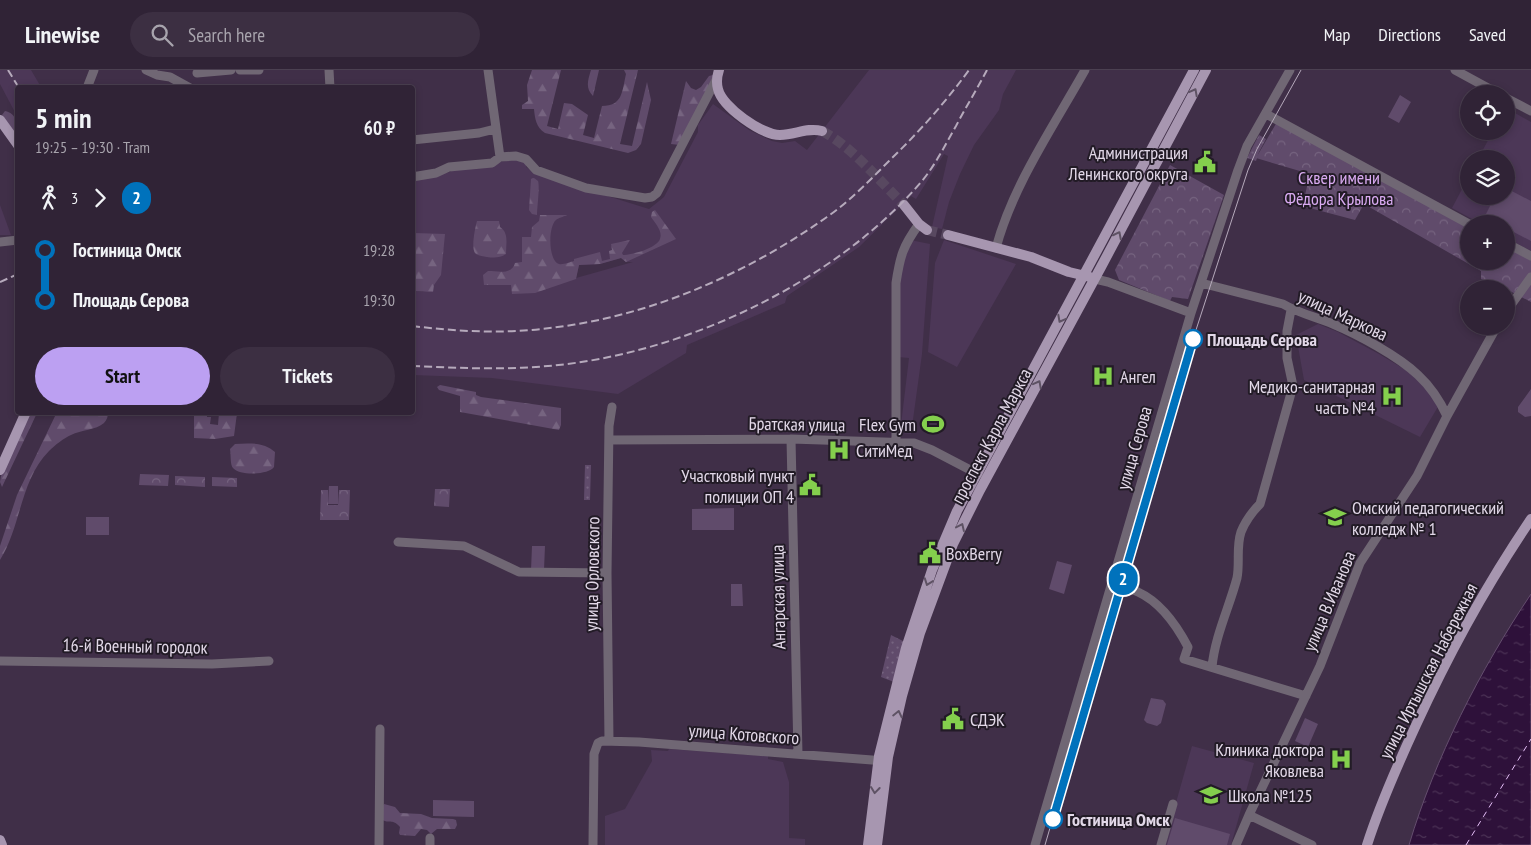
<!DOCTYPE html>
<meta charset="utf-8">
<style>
body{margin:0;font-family:"PT Sans Narrow",sans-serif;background:#3c2f42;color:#f1f3f6;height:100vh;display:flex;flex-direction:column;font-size:19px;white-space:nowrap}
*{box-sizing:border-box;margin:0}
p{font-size:16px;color:#a8a4ad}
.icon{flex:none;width:28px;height:28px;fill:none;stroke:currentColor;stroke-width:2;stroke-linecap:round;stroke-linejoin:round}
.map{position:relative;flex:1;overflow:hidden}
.side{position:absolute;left:15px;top:15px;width:400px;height:330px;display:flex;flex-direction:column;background:#302336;border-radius:5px;box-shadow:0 2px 8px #0003,0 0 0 1px #4b4051}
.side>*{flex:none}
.badge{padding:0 10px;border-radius:16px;font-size:18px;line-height:32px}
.fabs{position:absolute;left:1460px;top:15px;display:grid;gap:10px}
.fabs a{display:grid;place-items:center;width:55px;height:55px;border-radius:50%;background:#302336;box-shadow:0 2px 8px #0003,0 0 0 1px #4b4051;font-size:25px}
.map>.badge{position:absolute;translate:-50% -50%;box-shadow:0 0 0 2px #fff}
.legs{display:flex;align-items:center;gap:8px;height:55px;padding:0 20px;font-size:16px}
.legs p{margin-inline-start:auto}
.head{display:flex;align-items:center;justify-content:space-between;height:85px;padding:0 20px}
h1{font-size:28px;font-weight:700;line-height:38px}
.action{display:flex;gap:10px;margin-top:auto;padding:10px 20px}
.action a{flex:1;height:58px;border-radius:30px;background:#bca0f2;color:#111;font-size:20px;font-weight:700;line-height:58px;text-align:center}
.action a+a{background:#3c2f42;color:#f1f3f6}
ul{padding:0 20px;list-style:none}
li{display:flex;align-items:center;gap:18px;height:50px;font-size:19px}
li i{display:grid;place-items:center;width:8px;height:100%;margin:0 6px;background:currentColor}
li i::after{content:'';width:12px;height:12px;margin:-6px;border:4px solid;border-radius:50%;background:#302336}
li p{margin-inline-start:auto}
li:first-child i{background:linear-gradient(#0000 50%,currentColor 0)}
li:last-child i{background:linear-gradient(currentColor 50%,#0000 0)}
header{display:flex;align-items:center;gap:30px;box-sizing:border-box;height:70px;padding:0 25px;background:#302336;border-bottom:1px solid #4b4051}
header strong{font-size:24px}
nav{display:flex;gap:28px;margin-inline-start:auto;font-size:18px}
.search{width:350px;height:45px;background:#3c2f42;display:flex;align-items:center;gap:12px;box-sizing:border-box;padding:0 18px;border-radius:28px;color:#a8a4ad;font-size:19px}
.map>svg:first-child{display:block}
.built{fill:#4c3757;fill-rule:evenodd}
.grass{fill:url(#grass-dots)}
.forest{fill:url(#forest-firs)}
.park{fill:url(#park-crowns)}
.pitch{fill:#604b6b}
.water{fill:url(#water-ripples);stroke:#644d6e}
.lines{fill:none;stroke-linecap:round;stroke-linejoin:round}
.ferry{stroke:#e6c0f9;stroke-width:1;stroke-dasharray:6 5;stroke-linecap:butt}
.major-tunnel{stroke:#584860;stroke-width:10;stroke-dasharray:10 5;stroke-linecap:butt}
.minor{stroke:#706774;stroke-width:9}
.major{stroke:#a796b0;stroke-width:10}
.tram{stroke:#b6aabc;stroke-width:1}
.rail{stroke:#b6aabc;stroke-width:2;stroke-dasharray:8 4;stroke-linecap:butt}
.oneway{stroke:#5e5264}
.line-1-casing{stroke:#fff;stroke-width:11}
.line-1{stroke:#0072bc;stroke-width:8}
.stop-1-dot{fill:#fff;stroke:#0072bc;stroke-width:2.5}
.labels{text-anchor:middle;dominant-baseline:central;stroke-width:4;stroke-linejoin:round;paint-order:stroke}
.poi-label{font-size:18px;fill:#e2d8e8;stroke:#221b26;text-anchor:start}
.park-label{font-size:18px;fill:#daabf2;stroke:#221b26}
.street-label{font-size:18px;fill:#e2d8e8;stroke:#221b26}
.stop-label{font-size:18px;font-weight:bold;fill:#e2d8e8;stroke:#221b26;text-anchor:start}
</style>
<header>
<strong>Linewise</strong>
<div class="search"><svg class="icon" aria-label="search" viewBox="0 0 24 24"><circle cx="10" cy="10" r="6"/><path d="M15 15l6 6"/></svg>Search here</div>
<nav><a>Map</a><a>Directions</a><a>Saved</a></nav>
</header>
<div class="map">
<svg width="1531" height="775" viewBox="0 0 1531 775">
<defs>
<pattern id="grass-dots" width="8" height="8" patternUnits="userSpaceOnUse" patternTransform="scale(1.25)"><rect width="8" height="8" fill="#604b6b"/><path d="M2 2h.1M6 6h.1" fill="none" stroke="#766480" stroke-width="1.8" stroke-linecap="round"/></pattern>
<pattern id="forest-firs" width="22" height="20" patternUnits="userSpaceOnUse" patternTransform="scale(1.25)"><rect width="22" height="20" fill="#604b6b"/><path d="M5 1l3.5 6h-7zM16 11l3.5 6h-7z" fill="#766480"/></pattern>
<pattern id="park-crowns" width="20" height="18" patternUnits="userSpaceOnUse" patternTransform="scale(1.25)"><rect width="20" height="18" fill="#604b6b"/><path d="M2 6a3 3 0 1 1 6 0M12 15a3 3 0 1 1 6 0" fill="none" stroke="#766480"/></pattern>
<pattern id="water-ripples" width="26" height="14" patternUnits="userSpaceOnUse" patternTransform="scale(1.25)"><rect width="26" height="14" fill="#2e113a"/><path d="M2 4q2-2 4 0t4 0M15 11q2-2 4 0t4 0" fill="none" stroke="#4c3356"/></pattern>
</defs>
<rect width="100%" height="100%" fill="#402f48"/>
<path class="built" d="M0,0H31L41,17L18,18L17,46L0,14Z
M869,0H1016L1003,24L999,40L974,75L960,104L949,132L942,159L932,157L948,86L944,84L916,129L911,126L859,177L787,226L785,233L687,275L686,283L618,324L492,308L413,305V221L426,222L413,218V109L450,102L456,97L515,90L526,92V97L534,103L649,139L664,127L698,62V55L713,34L749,60L772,71L782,73L795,71L807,80ZM621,188L626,192H633L576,208L579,195L600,194Z
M1506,38L1531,52V181L1506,168V154H1481L1452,138L1469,106V126H1506V89H1478L1493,61H1506Z
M0,135L11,165H0Z
M910,170L930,174L922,284L911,364L900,363L909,288L898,287L899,208Z
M944,170L1016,194L957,297L928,282L935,193Z
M1318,254L1338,262L1379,284L1414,305L1439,335L1420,367L1304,310L1296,265Z
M1192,676L1254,693L1231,775H1164Z
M669,679L768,686V689L783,692L789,712V768L805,769V775H605V746L625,739L652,691L651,680L668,681Z"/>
<path class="grass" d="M1259,65L1266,69L1259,82L1256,91L1247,88Z
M585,395H591L590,430H584Z
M891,565L905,572L894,612L881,607Z"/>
<path class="forest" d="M532,0H561L547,56L558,59L564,33L572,34L588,45L583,65L594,68L602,36C623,36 622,21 626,4L624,0H638L620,74L632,76L647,12L651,30L641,74L636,80L628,83L545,63C536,57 535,49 534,39H522V35L528,31L527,15Z
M591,0H599L593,26C585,18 588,10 591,0Z
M713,5L715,7L680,75L671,74L686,11L691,18L696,20L701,17L709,6Z
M5,41C18,44 17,55 17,67L2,45Z
M534,108L538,111C540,117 537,137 537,145L532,144L529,140L531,109Z
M655,140L676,169L626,192L621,188L600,194L579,195L576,209L535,223L512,224L511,215H484L483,205L488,201C498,201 512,205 515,193L522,192V167H531L532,157L539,151L540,145H567C563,147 558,148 556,150C548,156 548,191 559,194C563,195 570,192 574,191V189L600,182L602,191L610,189L609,181L612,180L611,174L630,170L622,183L623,185C632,185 657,178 660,169C663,161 655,153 651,147L652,142Z
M477,151H499L500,157C509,163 506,173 506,184C500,188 494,188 487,187C483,186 478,186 475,183C471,178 475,158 477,151Z
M413,163L445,164L441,205L434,215L433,222L413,221Z
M440,315L476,322V325L481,327L561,338V355L559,360L460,342V326L439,320L437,317Z
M57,342L108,343C108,346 107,350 104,353C96,360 81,360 71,365C64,368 55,375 49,381C20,410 21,457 0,490V476L17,425Z
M194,342L207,343V347H211L210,354L218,355L219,343H237L234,366L215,369L194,368Z
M29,343H37L2,417L0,412L1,406Z
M235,374C249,373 264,372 275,382L274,397C268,405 240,406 233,398C230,395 231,384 230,379Z
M384,734L395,737L400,743L421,744L432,748L453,749L456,750L457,755L455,759H437L431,764L427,760L421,759L415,766L400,765L399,763L400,757C391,747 389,755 381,749V739Z"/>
<path class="park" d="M1277,52L1469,155V191H1506V176L1531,189V232L1506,219L1481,209V201L1364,134L1355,150L1306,137L1305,125L1310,104L1256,88Z
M1170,95L1224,125L1188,229L1172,227L1170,231L1119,210L1115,200Z
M140,404L169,405L168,416L139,415Z
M175,406L205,407V417L175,415Z
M212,407L237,408V417L212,416Z
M435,419H450L449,437L434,436Z
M321,420H328V435H338L339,420H350L349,450H320Z"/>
<path class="pitch" d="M1400,25L1411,32L1399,53L1388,47Z
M1337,110L1366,124L1362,132L1333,117Z
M1506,118L1531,131V171L1506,158V154H1499L1485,146L1495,126H1506Z
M1531,319V346L1525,347L1518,342V337Z
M329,416H338V434H328Z
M734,438V460H692V439Z
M86,447H109V465H86Z
M532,476H545L544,500H531Z
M1057,491L1072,495L1064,524L1049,519Z
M731,514H742L743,536H731Z
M1151,628L1163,630L1166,634L1161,653L1157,656L1147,653L1144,650Z
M1305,648L1318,654L1308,677L1295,671Z
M433,730L474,731V747L433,746Z
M1175,748L1230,764L1227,775H1167Z"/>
<path class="water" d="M1531,524V775H1409C1435,688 1480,600 1531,524Z"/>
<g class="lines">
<path class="ferry" d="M1466,775L1531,669"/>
<path class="major-tunnel" d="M822,61C851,76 880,111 904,135
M927,160L948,165"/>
<path class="minor" d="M146,0L157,5L170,7L190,18
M240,0H259
M329,0L330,18
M488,0L500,87
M1455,0L1499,24
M197,3L231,0
M87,18L94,0
M1506,28L1531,41
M1266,44L1469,154
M412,70L479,63L495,59
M412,107L436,103L449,97L492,93L500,87L516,86L526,89L536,100L586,118L645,128L652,127L657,123L716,10
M0,172L18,170
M1506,173L1531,186
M996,178C1013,115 1053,57 1085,0
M1095,209L1108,212L1191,243
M1201,213L1283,234C1298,243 1316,247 1333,254C1359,265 1398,286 1418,305C1431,317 1440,331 1447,346
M1506,242L1531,207
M791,369L798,684
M609,370L791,369L914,373L932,380L978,404
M896,372V213C900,186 903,176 919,154
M398,472L464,476L519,502L607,503
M1112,513C1120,516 1130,518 1138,522C1160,532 1177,556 1188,577L1184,589L1306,626
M0,591L212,594L269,591
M1212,597C1215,566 1229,538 1237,508C1240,493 1236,477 1241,462C1245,452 1252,442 1260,434L1293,316L1287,288V261L1291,240
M609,671L607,503L609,356L612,337
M1249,745L1312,775
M379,775L380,659
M430,775V768
M593,775L594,684L598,673L602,671L639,672L885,691
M1035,775L1191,243L1238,100L1247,76L1290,0
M1161,775L1173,734
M1236,775L1249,745L1320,596L1360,493L1417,406L1447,346L1497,256"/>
<path class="major" d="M719,0C717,6 716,12 718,19C722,37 762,65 780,65C795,65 807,57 822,61
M0,50L18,75
M904,135L919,154L927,160
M948,165L1031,187L1069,202L1090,207
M0,400L26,342
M0,770L2,775
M868,775L879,686L906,578L932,500L957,441L1194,0
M877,775L888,687L902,626L920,563L953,474L980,420L1101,197L1206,0
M1367,775C1380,734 1398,694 1416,655C1449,583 1487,514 1531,449"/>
<path class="tram" d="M1045,775L1195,263L1248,100L1257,79L1301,0"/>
<path class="rail" d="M8,0L19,18
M0,212L18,204
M412,256C455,261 498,264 541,259C644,249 743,206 827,147C850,131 869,111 889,91C918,63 945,33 969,0
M412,296C458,298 503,300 548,296C681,285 835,213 922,111C936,94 945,75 956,56C966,37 977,19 987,0"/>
</g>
<defs><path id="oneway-chevron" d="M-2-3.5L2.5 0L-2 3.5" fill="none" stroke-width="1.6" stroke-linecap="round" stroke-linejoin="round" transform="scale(1.25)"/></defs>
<g class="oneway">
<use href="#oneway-chevron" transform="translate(1194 22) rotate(-62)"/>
<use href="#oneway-chevron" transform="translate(1118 165) rotate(-63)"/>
<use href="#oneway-chevron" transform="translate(1061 249) rotate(118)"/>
<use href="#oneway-chevron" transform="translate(1038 314) rotate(-62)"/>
<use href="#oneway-chevron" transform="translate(961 457) rotate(-65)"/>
<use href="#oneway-chevron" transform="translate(928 512) rotate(110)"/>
<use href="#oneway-chevron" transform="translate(898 644) rotate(-77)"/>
<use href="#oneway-chevron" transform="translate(875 720) rotate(97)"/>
</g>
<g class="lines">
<g class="line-1-casing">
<path id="line-1" d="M1053,749L1193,269"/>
</g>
<use href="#line-1" class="line-1"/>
</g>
<defs>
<g id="civic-bare" transform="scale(1.725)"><path d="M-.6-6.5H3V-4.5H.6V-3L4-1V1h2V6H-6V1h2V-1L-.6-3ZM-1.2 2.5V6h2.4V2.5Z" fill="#84cf4d" stroke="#221b26" stroke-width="2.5" paint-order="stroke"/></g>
<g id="hospital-bare" transform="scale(1.725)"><path d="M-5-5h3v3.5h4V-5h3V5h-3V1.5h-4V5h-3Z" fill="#84cf4d" stroke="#221b26" stroke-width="2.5" paint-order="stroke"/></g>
<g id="stadium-bare" transform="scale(1.725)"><path d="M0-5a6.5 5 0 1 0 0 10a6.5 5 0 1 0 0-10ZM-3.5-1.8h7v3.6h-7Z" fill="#84cf4d" stroke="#221b26" stroke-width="2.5" paint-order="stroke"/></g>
<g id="university-bare" transform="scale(1.725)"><path d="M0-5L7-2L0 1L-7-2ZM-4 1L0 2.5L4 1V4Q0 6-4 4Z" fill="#84cf4d" stroke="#221b26" stroke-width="2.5" paint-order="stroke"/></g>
<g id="school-bare" transform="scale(1.725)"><path d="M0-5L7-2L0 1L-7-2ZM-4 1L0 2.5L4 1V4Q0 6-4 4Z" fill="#84cf4d" stroke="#221b26" stroke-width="2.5" paint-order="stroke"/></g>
</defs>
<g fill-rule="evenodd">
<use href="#civic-bare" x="1205" y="92"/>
<use href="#hospital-bare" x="1103" y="306"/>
<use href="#hospital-bare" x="1392" y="326"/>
<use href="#stadium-bare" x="933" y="354"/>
<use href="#hospital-bare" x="839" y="380"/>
<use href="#civic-bare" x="810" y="415"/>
<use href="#university-bare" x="1335" y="447"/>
<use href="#civic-bare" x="930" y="483"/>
<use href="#civic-bare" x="953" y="649"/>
<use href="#hospital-bare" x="1341" y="689"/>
<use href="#school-bare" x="1211" y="725"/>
</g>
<g class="stop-1-dot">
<circle cx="1193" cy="269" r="9"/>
<circle cx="1053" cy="749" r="9"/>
</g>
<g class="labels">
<g class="poi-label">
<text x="1188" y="82" text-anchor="end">Администрация<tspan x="1188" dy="21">Ленинского округа</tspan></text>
<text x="1120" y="306">Ангел</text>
<text x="1375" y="316" text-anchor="end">Медико-санитарная<tspan x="1375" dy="21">часть №4</tspan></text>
<text x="916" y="354" text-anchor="end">Flex Gym</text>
<text x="856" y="380">СитиМед</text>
<text x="794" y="405" text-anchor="end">Участковый пункт<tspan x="794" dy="21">полиции ОП 4</tspan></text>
<text x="1352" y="437">Омский педагогический<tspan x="1352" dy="21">колледж № 1</tspan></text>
<text x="946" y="483">BoxBerry</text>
<text x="970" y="649">СДЭК</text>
<text x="1324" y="679" text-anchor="end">Клиника доктора<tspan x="1324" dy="21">Яковлева</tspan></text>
<text x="1228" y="725">Школа №125</text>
</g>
<g class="park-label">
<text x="1339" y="107">Сквер имени<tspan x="1339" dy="21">Фёдора Крылова</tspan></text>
</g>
<g class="street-label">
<text transform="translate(1343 245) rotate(25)">улица Маркова</text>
<text transform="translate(797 354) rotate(1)">Братская улица</text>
<text transform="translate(991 366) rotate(-62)">проспект Карла Маркса</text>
<text transform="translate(1134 378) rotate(-74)">улица Серова</text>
<text transform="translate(592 504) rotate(-89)">улица Орловского</text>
<text transform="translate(778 527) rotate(-91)">Ангарская улица</text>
<text transform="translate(1329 531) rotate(-67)">улица В.Иванова</text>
<text transform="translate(135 576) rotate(1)">16-й Военный городок</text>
<text transform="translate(1428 601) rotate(-63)">улица Иртышская Набережная</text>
<text transform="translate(744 664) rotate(4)">улица Котовского</text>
</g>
<g class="stop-label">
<text x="1207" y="269">Площадь Серова</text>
<text x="1067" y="749">Гостиница Омск</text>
</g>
</g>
</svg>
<div class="fabs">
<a><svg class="icon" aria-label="locate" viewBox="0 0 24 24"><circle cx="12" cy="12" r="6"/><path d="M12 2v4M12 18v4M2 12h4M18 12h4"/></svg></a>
<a><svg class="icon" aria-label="layers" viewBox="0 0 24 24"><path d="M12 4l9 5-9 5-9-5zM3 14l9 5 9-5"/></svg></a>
<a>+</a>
<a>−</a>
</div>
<b class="badge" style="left:1123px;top:509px;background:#0072bc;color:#fff">2</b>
<section class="side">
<div class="head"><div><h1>5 min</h1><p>19:25 – 19:30 · Tram</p></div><b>60 ₽</b></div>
<div class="legs"><svg class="icon" aria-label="walk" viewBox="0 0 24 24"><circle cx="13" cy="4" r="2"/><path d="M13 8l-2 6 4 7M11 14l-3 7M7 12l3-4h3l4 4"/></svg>3<svg class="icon" aria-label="forward" viewBox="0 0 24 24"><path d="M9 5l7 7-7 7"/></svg><b class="badge" style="background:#0072bc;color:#fff">2</b></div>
<ul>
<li><i style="color:#0072bc"></i><b>Гостиница Омск</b><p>19:28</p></li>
<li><i style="color:#0072bc"></i><b>Площадь Серова</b><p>19:30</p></li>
</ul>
<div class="action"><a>Start</a><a>Tickets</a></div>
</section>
</div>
